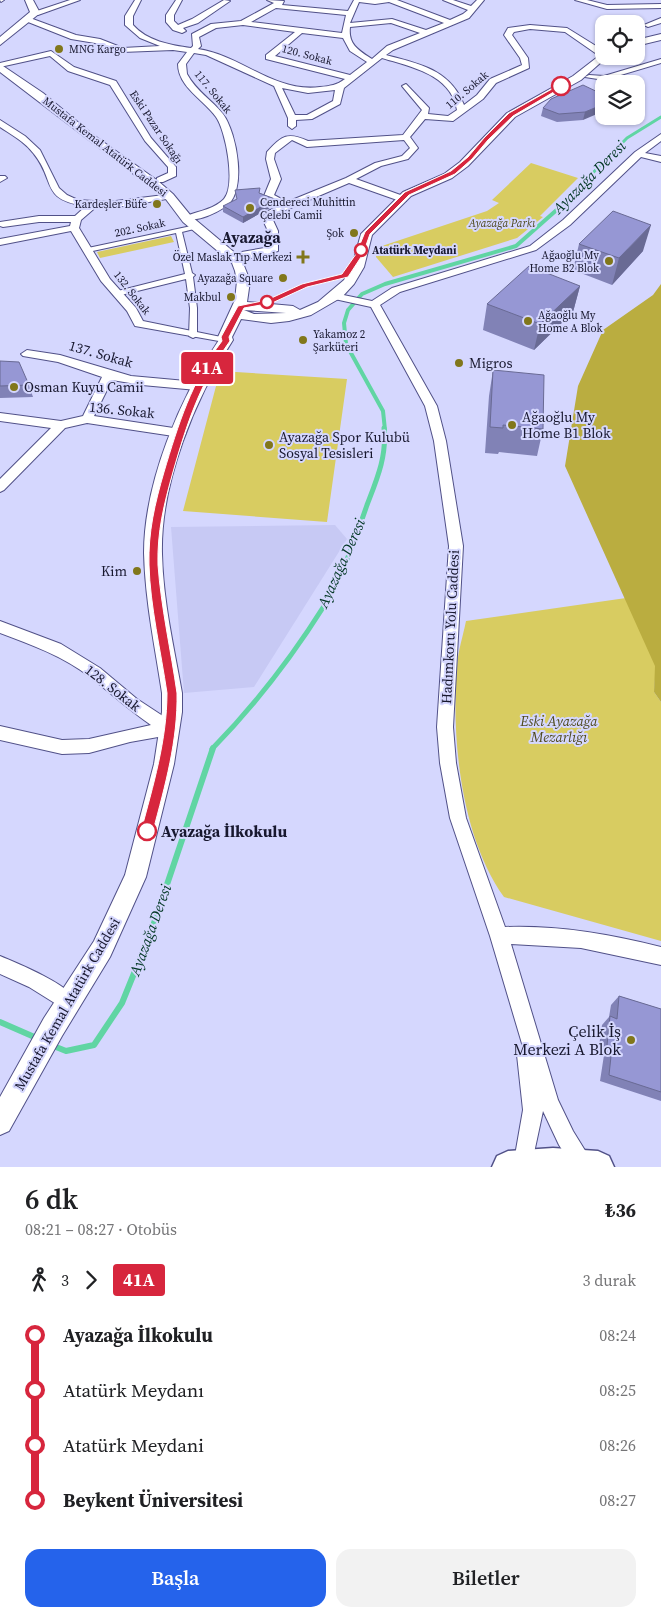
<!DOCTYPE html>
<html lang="tr">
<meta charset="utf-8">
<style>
body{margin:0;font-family:"Source Serif 4",serif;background:#f2f2f2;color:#202124;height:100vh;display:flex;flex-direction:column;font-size:19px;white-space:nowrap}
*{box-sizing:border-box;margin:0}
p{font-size:16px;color:#757577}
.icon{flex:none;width:28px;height:28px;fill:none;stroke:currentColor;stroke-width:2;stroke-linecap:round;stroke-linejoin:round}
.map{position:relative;height:1167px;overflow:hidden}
.sheet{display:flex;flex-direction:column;background:#fff;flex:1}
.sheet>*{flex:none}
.badge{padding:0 10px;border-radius:4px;font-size:18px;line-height:32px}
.fabs{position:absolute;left:595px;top:15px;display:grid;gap:10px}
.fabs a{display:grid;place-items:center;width:50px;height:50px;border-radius:10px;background:#fff;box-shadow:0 1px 4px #0004;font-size:25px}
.map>.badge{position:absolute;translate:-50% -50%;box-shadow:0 0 0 2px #fff}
.legs{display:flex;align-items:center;gap:8px;height:55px;padding:0 25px;font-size:16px}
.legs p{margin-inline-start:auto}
.headline{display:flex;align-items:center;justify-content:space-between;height:85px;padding:0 25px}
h1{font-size:28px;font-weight:600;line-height:38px}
.primary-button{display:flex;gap:10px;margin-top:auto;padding:10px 25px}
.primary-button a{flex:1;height:58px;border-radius:15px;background:#2563eb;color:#fff;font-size:20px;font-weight:600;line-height:58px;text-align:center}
.primary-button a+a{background:#f2f2f2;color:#202124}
ul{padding:0 25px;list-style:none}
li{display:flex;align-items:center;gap:18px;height:55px;font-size:19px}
li i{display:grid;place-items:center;width:8px;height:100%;margin:0 6px;background:currentColor}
li i::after{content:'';width:12px;height:12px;margin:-6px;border:4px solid;border-radius:50%;background:#fff}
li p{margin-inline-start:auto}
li:first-child i{background:linear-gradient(#0000 50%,currentColor 0)}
li:last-child i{background:linear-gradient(currentColor 50%,#0000 0)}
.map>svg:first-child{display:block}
.built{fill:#c7c9f4}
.green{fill:#d8cc61}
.forest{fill:#baad40}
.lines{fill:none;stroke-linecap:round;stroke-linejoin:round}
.stream-far3{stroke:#60d5a3;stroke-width:3}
.stream-far2{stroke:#60d5a3;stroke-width:4}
.stream-far1{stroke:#60d5a3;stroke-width:5}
.stream{stroke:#60d5a3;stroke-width:6}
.pedestrian-casing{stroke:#515188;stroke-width:2}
.minor-casing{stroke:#515188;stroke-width:2}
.tertiary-casing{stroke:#515188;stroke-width:2}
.primary-casing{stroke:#515188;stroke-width:3}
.pedestrian{fill:#fff;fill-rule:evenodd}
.minor{fill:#fff;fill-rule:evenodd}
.tertiary{fill:#fff;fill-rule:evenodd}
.primary{fill:#fff;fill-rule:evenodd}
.wall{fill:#8182b6}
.shaded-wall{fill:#696a94}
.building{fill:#9697d4;stroke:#696a94}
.line-1{fill:#d7263d;stroke:#fff}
.poi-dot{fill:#81771b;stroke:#d5d7fe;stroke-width:2}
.stop-1-dot{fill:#fff;stroke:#d7263d;stroke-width:2.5}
.labels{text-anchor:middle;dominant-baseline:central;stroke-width:4;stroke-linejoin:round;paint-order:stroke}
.far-poi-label{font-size:11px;fill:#18182f;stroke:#d5d7fe;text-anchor:end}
.far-street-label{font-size:11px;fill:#18182f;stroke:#d5d7fe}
.far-park-label{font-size:11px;font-style:italic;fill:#4f4a1e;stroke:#d5d7fe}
.far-stop-label{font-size:11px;font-weight:bold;fill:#18182f;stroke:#d5d7fe;text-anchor:start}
.street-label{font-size:14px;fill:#18182f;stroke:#d5d7fe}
.poi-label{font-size:14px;fill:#18182f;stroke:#d5d7fe;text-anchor:start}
.park-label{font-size:14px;font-style:italic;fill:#4f4a1e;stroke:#d5d7fe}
.water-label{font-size:15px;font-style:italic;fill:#023724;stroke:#d5d7fe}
.far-district-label{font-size:16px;font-weight:bold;fill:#18182f;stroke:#d5d7fe}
.near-stop-label{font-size:16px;font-weight:bold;fill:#18182f;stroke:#d5d7fe;text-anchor:start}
.near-poi-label{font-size:16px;fill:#18182f;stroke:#d5d7fe;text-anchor:end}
</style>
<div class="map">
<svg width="661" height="1167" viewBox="0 0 661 1167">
<rect width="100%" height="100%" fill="#d5d7fe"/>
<path class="built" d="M335,525L347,539L254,687L184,693L171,527Z"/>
<path class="green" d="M531,163L578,178L540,216L543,217L517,238L393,277L376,257V248L487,211L499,203L492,200Z
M171,236L174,242L100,258L97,252Z
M220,371L347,379L327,522L183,511Z
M626,598L656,666L654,692L661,702V941L504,897C461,837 451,738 457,666C458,651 463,636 466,621Z"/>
<path class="forest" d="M661,284V702L654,692L655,666L565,466L578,386L603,330L653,295Z"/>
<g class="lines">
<path class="stream-far3" d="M580,186L627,138L661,117"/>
<path class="stream-far2" d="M385,430L383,411L346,344L344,323L348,310L362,294L385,284L516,246L569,199L581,185"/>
<path class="stream-far1" d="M212,749C254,706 292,657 324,606C342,577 356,537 367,505C377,479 387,456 384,428"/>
<path class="stream" d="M0,1022L39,1039
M51,1045L66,1051L94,1045L122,1003L152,929L213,748"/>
<g class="pedestrian-casing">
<path id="pedestrian" d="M196,225L198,226V228L182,232L192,273L195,275L193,277L197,308V336L193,338L189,336L190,308L186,279L117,296L113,294L114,292L185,274L176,233L88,252L84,250L88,248Z"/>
</g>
<g class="minor-casing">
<path id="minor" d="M0,0H4L1,2Z
M70,0H80L38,15L31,13Z
M135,0H141L133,16V25C147,41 170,45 191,48L193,46L192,34L211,24L241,21L274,3L267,0L284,1L282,5L348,11L354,0H397L450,20L463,14L468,10L443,0H453L471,6L477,0H484L469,18L393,50L386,55C419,64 450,69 464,105L477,95L490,79L522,65L520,58L504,35L508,28L530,25L567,28L604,51V56H607L601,57L565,32L530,29L514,32L512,35L528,58L529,68L496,83L483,99L453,121L425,119L410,137L418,148L408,159L381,166L356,179L406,197V201H400L349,183L274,215L272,218L278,231V251C267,254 245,263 235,255L236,253L270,247L268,231L262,218L268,211L280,206L264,196L271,179L266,159L267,152C282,135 288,132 308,141L403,135L422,110L402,86L406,84L429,108L428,114L448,116L457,110C451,74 411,67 382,58L344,88L340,104L312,119L296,120V126L292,129L288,126V118L274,86L206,55L194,53L186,64L187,74C196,91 212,100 223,114C237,133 248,193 225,207C216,213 199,221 189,219V215C200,211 216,208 224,199C236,185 226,131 216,117C204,100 178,87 178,64L187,52L173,50L122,52L95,43L71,39L23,20L30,18L76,35L100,39L123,48L160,46L140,38L125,25V16ZM359,2L375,4L389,2L444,23L426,30L392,19L350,23ZM276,8L346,15L342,33L251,22ZM391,23L420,33L387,46L372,59C358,50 348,44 350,27ZM243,25L295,32L266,55V59L345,79C337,85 330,86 320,87C274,93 241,55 198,49L201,46L199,37L216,28ZM302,33L343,38L350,51L367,62L350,75L275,56ZM282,88L308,93L335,90L333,101L307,115H295ZM292,140L307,147L404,140L410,148L402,156L375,163L346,178L287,202L274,195L281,179L274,159L275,153Z
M176,0H182L174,15V21L178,25L192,19L224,0L230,1L198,23L183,28L186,31L182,33L173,30L166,22V15Z
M575,0H587L607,5L661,4V8L607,9Z
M661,18V23L648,27L644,25Z
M51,51L74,67L116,81L151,138L176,167V176L163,182H157V178L168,173V167L145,141L110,85L68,71L50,56L0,67V63Z
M661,59V63L604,80L585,77L589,75L604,76Z
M0,120L25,136L40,150L59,188L67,195L78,200L108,202L172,194V198L126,206L96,207L81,220L79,228L110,279L136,308L143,321L226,338L231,341L230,343L135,326L127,311L101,281L71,231L0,245V239L70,226L71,222H39L3,227L0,226V222L39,216H75L86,206C40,200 56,181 34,154C25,142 12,135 0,127Z
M661,134V141L645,153L661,156V162L641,157L570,225L536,250L400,292L380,305L437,406L446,441L463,546L453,727L456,763L466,818L505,927C558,925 610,934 661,947V965L581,948L511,944L558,1100L573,1131L594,1165L593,1167H573L559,1145L543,1111L531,1167H513L523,1110L517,1055L523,1047L490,936L450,818L440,763L437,727L449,546L434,441L425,406L371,307L330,298L329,296L334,293L372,301L392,288L530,246L563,220L635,152Z
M0,176H5L7,178L0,182Z
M27,350L60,355L131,376L197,382L203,386L197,390L142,385L112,380L94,416L180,429L184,430L186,433L184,436L180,437L87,423L65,428L4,490L0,492V479L51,428L0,421V413L61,421L83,416L102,377L58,362L23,356L21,354Z
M0,621L61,644L100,668L137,699L175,724L178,729L175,734L130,742L89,753L62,754L0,740V726L62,740L89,739L151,725C129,710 111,693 90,677C63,656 32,645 0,633Z
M0,956C19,964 71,985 78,1003L76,1010L69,1012L29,987L0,974Z"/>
</g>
<g class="tertiary-casing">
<path id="tertiary" d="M25,0H33L40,13L0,45V37L30,12Z
M661,34V40L636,46V40Z
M604,52V56L607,57L581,80L515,117L468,166L452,178L411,196L372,235L364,267L354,284L342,297L311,315L289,321L271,323L241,319L232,337L233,340C195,398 160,484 162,554C163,601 174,647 182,693V712L174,764L146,877L110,957L62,1036L9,1131L0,1135V1097L44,1018L94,941L125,875L154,764L162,712V693C155,647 145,600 144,553C144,483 180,397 219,340L218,337L235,300L237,281L235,271L232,263L183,222L165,198L0,72V64L43,93L92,134L158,181L173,194L191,216L241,258L250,281L247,302L293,306L300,310L318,302L344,280L353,263L361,234L403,192L444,174L460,162L507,113L573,76ZM244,310L286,313L254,314Z"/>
</g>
<g class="primary-casing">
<path id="primary" d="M553,1148L598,1151L609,1156L614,1167H492L497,1156L508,1151Z"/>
</g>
<use href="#pedestrian" class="pedestrian"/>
<use href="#minor" class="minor"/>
<use href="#tertiary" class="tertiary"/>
<use href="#primary" class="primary"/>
</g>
<path class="wall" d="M604,95L583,120L557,122L541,116L543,108Z
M260,193L275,199V205L243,223L223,212V206Z
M579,244L643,251L612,285L573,270Z
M580,286L573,312L534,350L483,330L487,304Z
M0,361L29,385L33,397L0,398Z
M493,370L543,429L537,456L499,452L498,454L485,453L489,396Z
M619,996L661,1009V1101L600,1081L604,1055L598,1053L602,1025L609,1017L611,1005Z"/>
<path class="shaded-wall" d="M604,104V111L583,120L585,112Z
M275,199V205L243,223V217Z
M651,225L643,251L612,285L619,258Z
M580,286L573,312L534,350L540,324Z"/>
<path class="building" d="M583,85L604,95V104L585,112L559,114L543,108L551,99Z
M260,188L259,193L275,199L243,217L223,206L237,199L235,190Z
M613,211L651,225L619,258L579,244Z
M529,266L580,286L540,324L487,304Z
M0,361L19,362L29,385L0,386Z
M493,370L544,375L543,429L503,425V428L490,427Z
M619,996L661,1009V1092L609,1075L612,1047L607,1045L610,1016L617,1019Z"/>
<path class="line-1" d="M559,85L564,86L513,116L488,140L472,159L455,174L409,195L370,234L363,254L348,277L307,287L272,303L244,308L229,337L230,341C200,383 187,423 173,472C164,504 157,532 158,565C161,607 171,651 177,693C178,740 165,786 153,831L152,835H143L141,831C153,786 167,740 167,693C161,652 150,605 149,565C148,532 155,503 164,472C178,425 192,380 222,341L221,337L238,306L267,300L302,284L342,274L356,254L365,232L405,192L451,171L468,157L484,138L509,113Z"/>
<g class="poi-dot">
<circle cx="59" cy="49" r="5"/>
<circle cx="157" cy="204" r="5"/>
<circle cx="250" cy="208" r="5"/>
<circle cx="354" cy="233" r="5"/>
<path d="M300.5 249.5h5v5h5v5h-5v5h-5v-5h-5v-5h5z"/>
<circle cx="609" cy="261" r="5"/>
<circle cx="283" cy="278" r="5"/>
<circle cx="231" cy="297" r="5"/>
<circle cx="528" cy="321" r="5"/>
<circle cx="303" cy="340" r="5"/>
<circle cx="459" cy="363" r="5"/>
<circle cx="14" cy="387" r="5"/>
<circle cx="512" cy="425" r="5"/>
<circle cx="269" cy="445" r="5"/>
<circle cx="137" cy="571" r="5"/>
<circle cx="631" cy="1040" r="5"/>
</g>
<g class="stop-1-dot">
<circle cx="561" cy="86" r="9"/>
<circle cx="361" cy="250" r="6"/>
<circle cx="267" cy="302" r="6"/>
<circle cx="147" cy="831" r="9"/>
</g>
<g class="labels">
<g class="far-poi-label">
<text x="69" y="49" text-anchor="start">MNG Kargo</text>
<text x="260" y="202" text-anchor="start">Cendereci Muhittin<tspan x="260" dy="13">Çelebi Camii</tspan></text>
<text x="147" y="204">Kardeşler Büfe</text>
<text x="344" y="233">Şok</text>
<text x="599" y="255">Ağaoğlu My<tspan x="599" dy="13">Home B2 Blok</tspan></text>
<text x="292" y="257">Özel Maslak Tıp Merkezi</text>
<text x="273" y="278">Ayazağa Square</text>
<text x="221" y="297">Makbul</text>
<text x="538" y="315" text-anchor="start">Ağaoğlu My<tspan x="538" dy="13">Home A Blok</tspan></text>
<text x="313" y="334" text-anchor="start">Yakamoz 2<tspan x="313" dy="13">Şarküteri</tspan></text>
</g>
<g class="far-street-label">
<text transform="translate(307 55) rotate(15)">120. Sokak</text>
<text transform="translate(467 90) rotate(-40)">110. Sokak</text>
<text transform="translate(213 92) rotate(51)">117. Sokak</text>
<text transform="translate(156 127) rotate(56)">Eski Pazar Sokağı</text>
<text transform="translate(105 147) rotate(38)">Mustafa Kemal Atatürk Caddesi</text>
<text transform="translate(140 228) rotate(-12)">202. Sokak</text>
<text transform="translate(132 293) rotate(52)">132. Sokak</text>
</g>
<g class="far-park-label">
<text x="502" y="223">Ayazağa Parkı</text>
</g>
<g class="far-stop-label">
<text x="372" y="250">Atatürk Meydani</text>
</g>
<g class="street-label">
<text transform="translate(101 354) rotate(16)">137. Sokak</text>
<text transform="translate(122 410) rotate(6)">136. Sokak</text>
<text transform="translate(450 627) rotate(-87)">Hadımkoru Yolu Caddesi</text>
<text transform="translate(113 688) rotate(38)">128. Sokak</text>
<text transform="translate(67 1004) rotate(-60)">Mustafa Kemal Atatürk Caddesi</text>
</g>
<g class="poi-label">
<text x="469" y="363">Migros</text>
<text x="24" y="387">Osman Kuyu Camii</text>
<text x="522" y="417">Ağaoğlu My<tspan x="522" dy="16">Home B1 Blok</tspan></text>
<text x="279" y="437">Ayazağa Spor Kulubü<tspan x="279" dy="16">Sosyal Tesisleri</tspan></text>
<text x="127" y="571" text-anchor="end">Kim</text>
</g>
<g class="park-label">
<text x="559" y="721">Eski Ayazağa<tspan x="559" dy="16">Mezarlığı</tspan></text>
</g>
<g class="water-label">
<text transform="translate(589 177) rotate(-45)">Ayazağa Deresi</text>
<text transform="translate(341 563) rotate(-66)">Ayazağa Deresi</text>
<text transform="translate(150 930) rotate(-70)">Ayazağa Deresi</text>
</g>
<g class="far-district-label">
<text x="251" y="237">Ayazağa</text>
</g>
<g class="near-stop-label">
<text x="161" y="831">Ayazağa İlkokulu</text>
</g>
<g class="near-poi-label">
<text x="621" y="1031">Çelik İş<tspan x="621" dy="18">Merkezi A Blok</tspan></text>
</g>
</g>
</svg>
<div class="fabs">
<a><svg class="icon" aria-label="locate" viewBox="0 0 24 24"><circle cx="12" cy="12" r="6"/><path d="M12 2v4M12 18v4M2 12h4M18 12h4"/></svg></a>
<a><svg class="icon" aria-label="layers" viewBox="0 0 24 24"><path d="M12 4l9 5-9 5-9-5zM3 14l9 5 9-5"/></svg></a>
</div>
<b class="badge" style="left:207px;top:368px;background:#d7263d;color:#fff">41A</b>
</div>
<section class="sheet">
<div class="headline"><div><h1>6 dk</h1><p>08:21 – 08:27 · Otobüs</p></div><b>₺36</b></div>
<div class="legs"><svg class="icon" aria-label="walk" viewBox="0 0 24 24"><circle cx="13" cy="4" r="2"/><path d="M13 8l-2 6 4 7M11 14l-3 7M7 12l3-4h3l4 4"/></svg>3<svg class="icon" aria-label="forward" viewBox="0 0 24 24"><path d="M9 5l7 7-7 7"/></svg><b class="badge" style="background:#d7263d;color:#fff">41A</b><p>3 durak</p></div>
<ul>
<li><i style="color:#d7263d"></i><b>Ayazağa İlkokulu</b><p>08:24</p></li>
<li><i style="color:#d7263d"></i><span>Atatürk Meydanı</span><p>08:25</p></li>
<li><i style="color:#d7263d"></i><span>Atatürk Meydani</span><p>08:26</p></li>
<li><i style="color:#d7263d"></i><b>Beykent Üniversitesi</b><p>08:27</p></li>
</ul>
<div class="primary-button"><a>Başla</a><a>Biletler</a></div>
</section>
